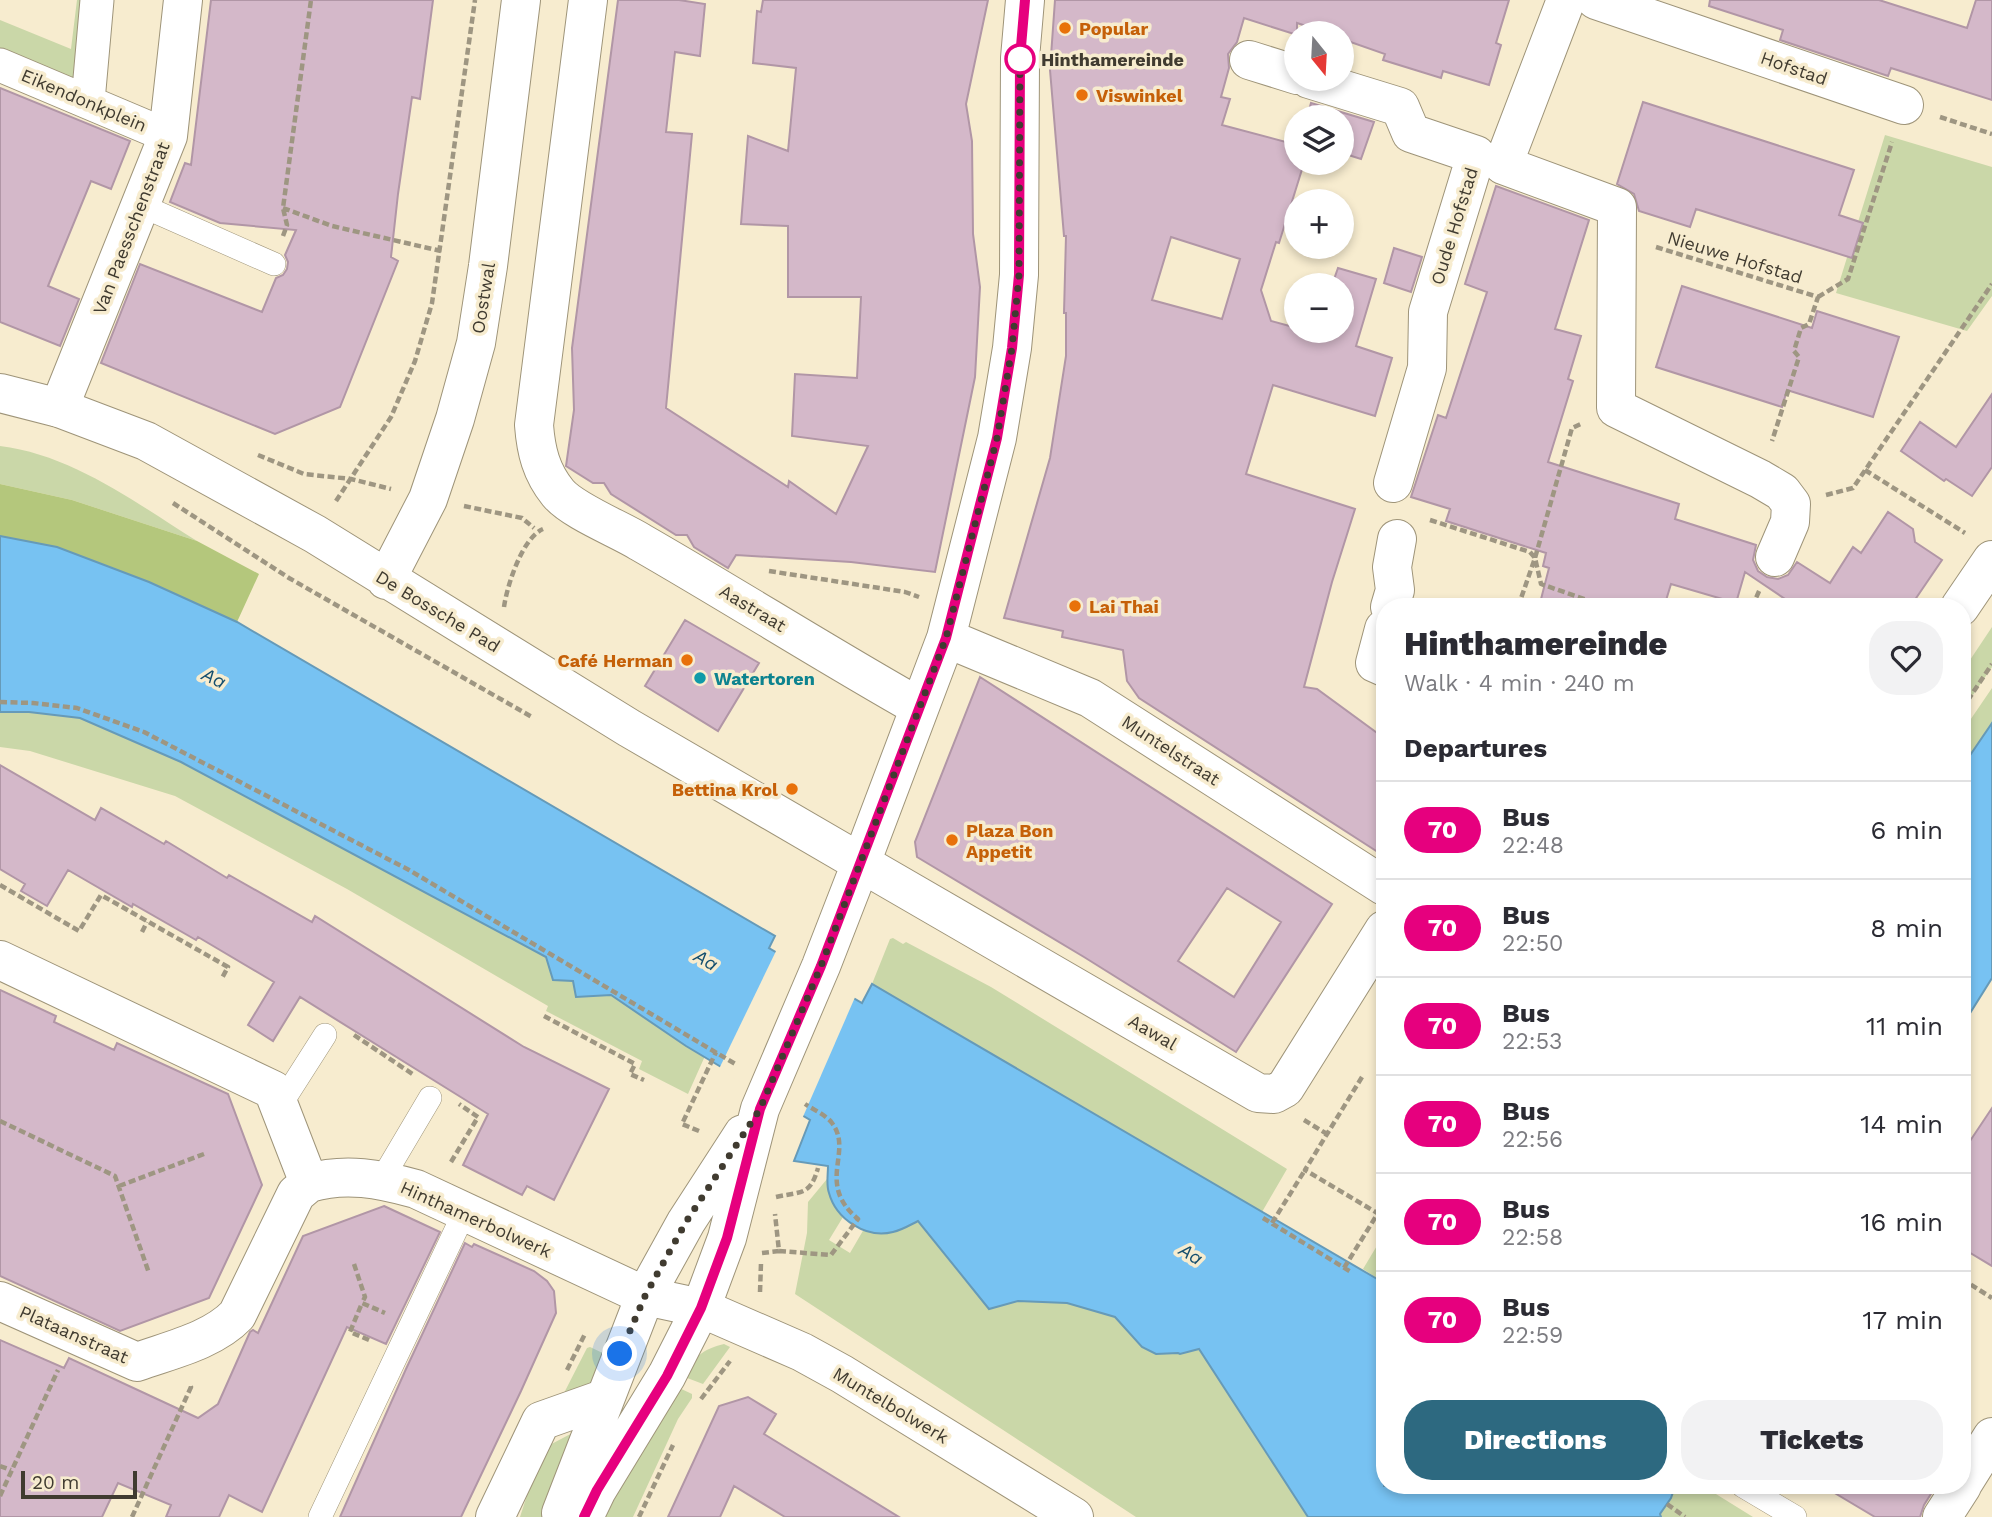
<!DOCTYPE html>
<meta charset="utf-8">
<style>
body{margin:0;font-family:"Work Sans",sans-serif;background:#f2f2f3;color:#2b2b33;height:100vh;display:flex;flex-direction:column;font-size:26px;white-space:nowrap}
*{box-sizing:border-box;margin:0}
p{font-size:23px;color:#7c7c81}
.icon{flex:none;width:38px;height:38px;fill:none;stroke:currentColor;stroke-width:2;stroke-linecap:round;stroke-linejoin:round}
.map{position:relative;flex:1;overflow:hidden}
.details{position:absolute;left:1376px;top:598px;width:595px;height:896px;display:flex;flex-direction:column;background:#fff;border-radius:28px;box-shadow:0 4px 10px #0003}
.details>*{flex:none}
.badge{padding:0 14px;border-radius:23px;font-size:24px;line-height:46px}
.needle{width:46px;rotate:162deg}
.fabs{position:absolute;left:1284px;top:21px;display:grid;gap:14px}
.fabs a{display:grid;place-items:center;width:70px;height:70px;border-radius:50%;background:#fff;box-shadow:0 4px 10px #0003;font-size:35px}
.scale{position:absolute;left:21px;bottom:18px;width:116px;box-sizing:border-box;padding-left:7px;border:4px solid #403b30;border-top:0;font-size:19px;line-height:24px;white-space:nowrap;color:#403b30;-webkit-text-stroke:5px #f7eccf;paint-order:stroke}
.you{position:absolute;width:35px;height:35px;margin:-18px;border:5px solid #fff;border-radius:50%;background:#1a73e8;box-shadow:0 0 0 10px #1a73e833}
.map>.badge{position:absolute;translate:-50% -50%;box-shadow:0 0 0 4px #fff}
h2{padding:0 28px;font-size:26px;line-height:63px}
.round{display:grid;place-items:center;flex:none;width:74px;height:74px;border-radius:28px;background:#f2f2f3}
.overview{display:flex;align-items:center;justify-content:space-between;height:119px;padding:0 28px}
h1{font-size:33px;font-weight:800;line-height:52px}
.action{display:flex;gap:14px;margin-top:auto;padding:14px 28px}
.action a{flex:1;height:80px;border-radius:28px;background:#2d6980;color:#fff;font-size:28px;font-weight:800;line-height:80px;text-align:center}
.action a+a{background:#f2f2f3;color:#2b2b33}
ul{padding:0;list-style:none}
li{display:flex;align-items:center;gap:21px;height:98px;padding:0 28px;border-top:2px solid #e1e1e2}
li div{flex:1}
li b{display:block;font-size:26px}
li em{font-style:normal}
li .badge{min-width:77px;font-weight:700;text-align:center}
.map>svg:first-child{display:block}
.green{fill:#cad7a8}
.forest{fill:#b4c77c}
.water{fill:#77c2f2;stroke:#669ab8;stroke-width:2}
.pier{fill:#f7eccf}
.building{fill:#d4b8c9;stroke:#b196a6;stroke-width:2;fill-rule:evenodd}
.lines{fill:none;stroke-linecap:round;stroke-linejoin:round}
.service-casing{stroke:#9e9479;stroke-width:24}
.pedestrian-casing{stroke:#9e9479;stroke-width:35}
.minor-casing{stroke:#9e9479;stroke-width:40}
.tertiary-casing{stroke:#9e9479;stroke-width:40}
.path{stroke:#9e9682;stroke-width:4.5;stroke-dasharray:7 3.5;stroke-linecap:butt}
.service{stroke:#fff;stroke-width:23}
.pedestrian{stroke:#fff;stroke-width:33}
.minor{stroke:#fff;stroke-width:38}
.tertiary{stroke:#fff;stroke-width:38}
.line-casing{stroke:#fff;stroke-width:16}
.line{stroke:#e6007e;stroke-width:10}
.walk{stroke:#403b30;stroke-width:7;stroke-dasharray:0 12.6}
.food-dot{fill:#e8710a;stroke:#f7eccf;stroke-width:2.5}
.stop-dot{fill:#fff;stroke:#e6007e;stroke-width:3.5}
.culture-dot{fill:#0f9aa8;stroke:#f7eccf;stroke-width:2.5}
.labels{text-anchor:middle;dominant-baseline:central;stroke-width:7;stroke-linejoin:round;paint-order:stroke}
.food-label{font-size:18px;font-weight:bold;fill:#c56008;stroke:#f7eccf;text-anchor:start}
.stop-label{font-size:18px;font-weight:bold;fill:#403b30;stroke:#f7eccf;text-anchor:start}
.street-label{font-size:18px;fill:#403b30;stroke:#f7eccf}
.culture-label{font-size:18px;font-weight:bold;fill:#0d838f;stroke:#f7eccf;text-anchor:start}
.water-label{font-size:19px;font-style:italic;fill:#144e6e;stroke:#f7eccf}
</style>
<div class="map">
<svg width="1992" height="1517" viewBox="0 0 1992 1517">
<rect width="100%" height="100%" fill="#f7eccf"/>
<path class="green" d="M77,0H110L76,82L0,51V20L71,49Z
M1885,135L1992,167V296L1967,331L1836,293Z
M0,446C73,455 136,503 197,541L72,500L0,484Z
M1992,627V667L1962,711V672Z
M1992,688V723L1962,767V732Z
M0,712H29L80,718L181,762L546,957L553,980L573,981L576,997L611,995L686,1046L705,1056L688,1094L639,1069L642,1061L546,1011L548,1006L347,889L175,796L30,751L0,747Z
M893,938L903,944L906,942L991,987L1287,1169L1262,1212L872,984L890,939Z
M827,1179L828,1188L843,1217L829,1240L850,1253L864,1229C882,1235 902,1230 918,1220L989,1309L1018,1301L1067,1303L1115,1317L1142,1347L1156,1354L1178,1353L1181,1354L1199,1349L1308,1517H1136L795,1294L807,1233L808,1202Z
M1384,1234V1283L1363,1269Z
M724,1344L730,1347L703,1384L682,1376C694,1357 703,1349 724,1344Z
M590,1347L609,1356L598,1378L567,1397L563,1395L587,1348Z
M675,1386L692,1394V1398L678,1419L633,1517H591Z
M580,1429L550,1517H520L542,1449Z
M1675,1486H1703L1753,1517H1661L1660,1514L1671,1498Z"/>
<path class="forest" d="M0,484L72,500L197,541L259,574L237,622L149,582L57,547L0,536Z"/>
<path class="water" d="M0,536L57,547L149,582L237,622L775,936L769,948L862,1003L872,984L1384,1283V1486H1675L1671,1498L1660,1514L1661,1517H1308L1199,1349L1180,1354L1178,1353L1156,1354L1142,1347L1115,1317L1067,1303L1018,1301L989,1309L918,1221C910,1225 902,1230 893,1232C866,1239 836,1219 829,1193C826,1185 828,1175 828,1166L794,1161L810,1120L686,1046L611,995L576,997L573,981L553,980L546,957L181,762L80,718L29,712H0Z
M1992,723V978L1962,1026V767Z"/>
<path class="pier" d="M777,949L856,995L802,1119L719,1069Z"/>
<path class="building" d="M211,0H433L420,99L412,97L398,194L391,257L398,261L340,407L275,434L101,363L140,264L262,312L276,278L283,275L287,269L288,262L285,255L296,230L220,223L170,202L185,163L191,165Z
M618,0H679L705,4L700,56L675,52L666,132L692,134L666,408L788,487L789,481L836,514L868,446L792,436L795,374L857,378L861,297H788V226L741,224L748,136L788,151L796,68L753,63L757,11L761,12L763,0H988L966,104L972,141L973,234L980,287L975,377L935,572L851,562L736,555L728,568L694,547L687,535H676L611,494L604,483H593L566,466L574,410L572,348Z
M1055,0H1509L1496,43L1501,45L1489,85L1443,71L1441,78L1383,60L1385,54L1342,39V33H1327L1297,23V35L1244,18L1237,42L1228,54L1229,68L1221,97L1230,99L1222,125L1297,145V163H1304L1279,243L1276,242L1261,290L1271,321L1297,328V331L1318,335L1319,331H1342V285H1332L1338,268L1376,279L1356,346L1392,358L1375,416L1273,385L1246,474L1355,509L1332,582L1304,687L1317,689L1384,738V856L1139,698L1127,681L1123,650L1062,637L1063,631L1004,618L1050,458L1066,356V313H1064L1066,236H1064L1050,70ZM1171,237L1240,259L1222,319L1152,300Z
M1710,0H1879L1967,28L1976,0H1992V100L1891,68L1888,76L1780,40L1783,30L1709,6Z
M0,88L130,141L111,189L91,181L48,286L79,299L60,346L0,322Z
M1643,102L1854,170L1839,215L1863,223L1852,258L1696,209L1690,227L1639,211L1634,194L1617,184Z
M1311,103L1374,122L1361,159L1342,153V117H1307Z
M1496,186L1589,220L1555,329L1581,336L1568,379L1573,381L1548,462L1679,504L1675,519L1756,545L1753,560L1758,571L1767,577L1778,579L1788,575L1797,562L1830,583L1853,547L1861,553L1888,512L1913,529L1915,542L1942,560L1910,607H1797L1745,572L1736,603L1671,584L1664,607H1539L1549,568L1543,566L1546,553L1446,521L1450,509L1411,497L1438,415L1446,418L1487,292L1465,284Z
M1394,248L1422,257L1411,292L1384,283Z
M1682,286L1812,328L1817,311L1899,337L1873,417L1787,390L1782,407L1656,367Z
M1992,394V467L1972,496L1946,479L1944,481L1901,451L1920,422L1956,447Z
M685,620L759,663L718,731L645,686Z
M980,677L1332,904L1236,1052L1084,957L917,857L915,842ZM1227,888L1281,922L1234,997L1178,961Z
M0,765L95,820L101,808L164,844L166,841L227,878L229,875L312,922L315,916L524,1047L609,1089L554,1200L527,1186L522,1195L463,1165L488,1114L300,997L273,1041L248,1025L274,982L198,937L196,940L133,904L132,907L68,870L47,906L21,891L25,884L0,869Z
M0,990L56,1016L54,1022L114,1050L117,1043L228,1094L262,1185L209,1298L120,1331L0,1276Z
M1992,1108V1266L1962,1248V1153Z
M384,1206L440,1232L386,1344L347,1327L262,1512L229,1495L219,1517H166L171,1505L118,1483L102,1517H0V1340L64,1368L69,1358L198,1418L218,1404L250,1332L253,1330L258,1333L303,1236Z
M465,1243L472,1247L474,1244L534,1271L547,1281L554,1291L556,1313L521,1391L461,1517H340L406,1369Z
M748,1397L776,1414L764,1434L899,1517H785L734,1486L720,1517H668L719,1406Z
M1823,1486H1936L1924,1505L1920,1517H1875Z"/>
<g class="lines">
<g class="service-casing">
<path id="service" d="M140,205L274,264
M279,1107L325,1035
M382,1179L430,1098
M1743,1486L1795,1517
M320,1517L465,1211"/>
</g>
<g class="pedestrian-casing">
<path id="pedestrian" d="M0,65L168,136
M88,101L97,0"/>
</g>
<g class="minor-casing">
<path id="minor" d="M588,0L534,425C536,451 541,472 558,493C573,511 619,529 640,542C734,596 825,654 919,707
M1025,0L1020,58L1019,275L1012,348L997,438L946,638L861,863L1258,1093L1274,1094L1285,1088L1384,930
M1566,0L1503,165L1617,207L1616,408L1760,479L1782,492L1791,504L1790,522L1775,557
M1596,0L1904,105
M1249,60L1297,75
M1309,79L1400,107L1411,133L1476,155L1428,312L1427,368L1393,483
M59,408L168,136L183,0
M1390,607L1395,590L1392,567L1397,539
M1960,607L1992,560
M1384,629L1375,663L1384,667
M946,638L1090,698L1384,886
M0,960L273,1090L309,1183C346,1172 380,1179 416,1189L645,1296L701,1308L802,1352L842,1374L1074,1517
M0,1301L137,1362C170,1350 212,1341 237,1315L296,1194L309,1183
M1962,1485L1992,1437
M495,1517L541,1421L603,1399
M1942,1517L1962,1486"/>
</g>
<g class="tertiary-casing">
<path id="tertiary" d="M0,393L59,408L146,441L315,534L629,728L861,863L821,966L760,1109L727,1238L701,1308L667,1375L597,1490L584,1517
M386,580L428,499L455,419L476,343L488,266L521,0
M561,1513L645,1296L686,1222L743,1134"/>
</g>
<path class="path" d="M1940,117L1992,134
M283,208L332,226L441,251
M283,236L287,225L283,208L311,0
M1656,247L1818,297L1809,324L1801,328L1794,351L1799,357L1772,441
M1818,297L1848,279L1892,142
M258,455L304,474L351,479L391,489
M1865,470L1965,533
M1826,495L1853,488L1992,284
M336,501L391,417L415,361L432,303L475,0
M173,503L289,578L532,717
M464,506L522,518L534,528
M1430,520L1530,552L1535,558L1541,584L1607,607
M769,571L905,592L919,597
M504,607C507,586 522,538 543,529
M1518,607L1535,558L1572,428L1583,423
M1752,607L1760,589
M0,702L33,703L77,708L144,732L409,870L737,1065
M1962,709L1992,664
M0,885L79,931L101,895L228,967L222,978
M142,932L147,922
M544,1016L635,1064L630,1074L644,1080
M354,1035L414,1075
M1362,1077L1305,1170L1384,1217
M1304,1120L1327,1134
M0,1121L115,1176L149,1273
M699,1131L682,1124L716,1052
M451,1162L478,1117L459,1104
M119,1186L204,1154
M776,1197C802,1191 810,1196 818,1168
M1263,1218L1351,1272
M1272,1223L1305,1170
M779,1251L831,1255L858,1219C815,1183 854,1152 832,1123C826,1115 814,1110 805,1104
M762,1253L779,1251L775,1214
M354,1264L365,1297L362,1303
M1344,1268L1378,1213
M1962,1279L1992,1298
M760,1292L761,1263
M369,1340L350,1332L362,1303L385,1313
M567,1370L585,1334
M701,1399L730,1361
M0,1466L11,1470
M0,1496L58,1370
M1667,1504L1685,1517
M132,1517L191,1387L190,1384
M639,1517L673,1445"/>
<use href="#service" class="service"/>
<use href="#pedestrian" class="pedestrian"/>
<use href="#minor" class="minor"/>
<use href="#tertiary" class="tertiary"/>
</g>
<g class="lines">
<g class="line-casing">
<path id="line" d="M584,1517L597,1490L667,1376L701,1308L727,1238L760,1109L821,966L946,638L997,438L1012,348L1019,275L1020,58L1025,0"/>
</g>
<use href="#line" class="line"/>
<path class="walk" d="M620,1354L645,1296L686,1222L760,1109L821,966L946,638L997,438L1012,348L1019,275L1020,59"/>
</g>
<g class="food-dot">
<circle cx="1065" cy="28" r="7"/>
<circle cx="1082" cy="95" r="7"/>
<circle cx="1075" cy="606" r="7"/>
<circle cx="687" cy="660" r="7"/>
<circle cx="792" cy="789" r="7"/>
<circle cx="952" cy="840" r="7"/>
</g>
<circle class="stop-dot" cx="1020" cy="59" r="14"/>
<circle class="culture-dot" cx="700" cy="678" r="7"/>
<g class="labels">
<g class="food-label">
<text x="1079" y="28">Popular</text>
<text x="1096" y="95">Viswinkel</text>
<text x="1089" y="606">Lai Thai</text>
<text x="673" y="660" text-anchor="end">Café Herman</text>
<text x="778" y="789" text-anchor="end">Bettina Krol</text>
<text x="966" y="830">Plaza Bon<tspan x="966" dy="21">Appetit</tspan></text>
</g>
<g class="stop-label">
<text x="1041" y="59">Hinthamereinde</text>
</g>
<g class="street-label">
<text transform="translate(1794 68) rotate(19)">Hofstad</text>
<text transform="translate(84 100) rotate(23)">Eikendonkplein</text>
<text transform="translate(1454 226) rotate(-73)">Oude Hofstad</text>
<text transform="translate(131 228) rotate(-69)">Van Paesschenstraat</text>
<text transform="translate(1735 257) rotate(17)">Nieuwe Hofstad</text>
<text transform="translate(483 298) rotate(-81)">Oostwal</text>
<text transform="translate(753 608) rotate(31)">Aastraat</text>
<text transform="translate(438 611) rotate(31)">De Bossche Pad</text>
<text transform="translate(1171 750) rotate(33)">Muntelstraat</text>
<text transform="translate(1153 1032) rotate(30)">Aawal</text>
<text transform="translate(476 1219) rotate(24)">Hinthamerbolwerk</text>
<text transform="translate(74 1334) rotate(24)">Plataanstraat</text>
<text transform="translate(891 1405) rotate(31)">Muntelbolwerk</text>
</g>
<g class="culture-label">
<text x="714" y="678">Watertoren</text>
</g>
<g class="water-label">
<text transform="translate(214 678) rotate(25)">Aa</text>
<text transform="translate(706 960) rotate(30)">Aa</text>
<text transform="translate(1191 1254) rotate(32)">Aa</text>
</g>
</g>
</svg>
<div class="fabs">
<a><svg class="needle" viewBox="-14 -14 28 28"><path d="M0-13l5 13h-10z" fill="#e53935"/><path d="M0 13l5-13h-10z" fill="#7c7c81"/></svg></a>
<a><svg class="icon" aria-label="layers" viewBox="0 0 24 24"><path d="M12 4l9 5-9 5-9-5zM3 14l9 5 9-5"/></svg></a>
<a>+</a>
<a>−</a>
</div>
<div class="scale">20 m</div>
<div class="you" style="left:620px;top:1354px"></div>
<section class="details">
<div class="overview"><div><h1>Hinthamereinde</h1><p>Walk · 4 min · 240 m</p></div><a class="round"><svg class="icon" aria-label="heart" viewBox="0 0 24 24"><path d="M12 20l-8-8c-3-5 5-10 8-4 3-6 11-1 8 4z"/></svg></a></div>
<h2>Departures</h2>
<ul>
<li><span class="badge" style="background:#e6007e;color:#fff">70</span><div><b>Bus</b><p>22:48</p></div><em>6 min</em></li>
<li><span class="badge" style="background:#e6007e;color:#fff">70</span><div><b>Bus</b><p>22:50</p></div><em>8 min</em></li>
<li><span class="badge" style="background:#e6007e;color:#fff">70</span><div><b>Bus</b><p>22:53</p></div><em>11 min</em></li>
<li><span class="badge" style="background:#e6007e;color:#fff">70</span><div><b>Bus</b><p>22:56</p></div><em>14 min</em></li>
<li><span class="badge" style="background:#e6007e;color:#fff">70</span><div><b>Bus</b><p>22:58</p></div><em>16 min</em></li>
<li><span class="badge" style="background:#e6007e;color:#fff">70</span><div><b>Bus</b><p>22:59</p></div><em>17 min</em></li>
</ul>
<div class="action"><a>Directions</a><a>Tickets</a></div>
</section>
</div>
